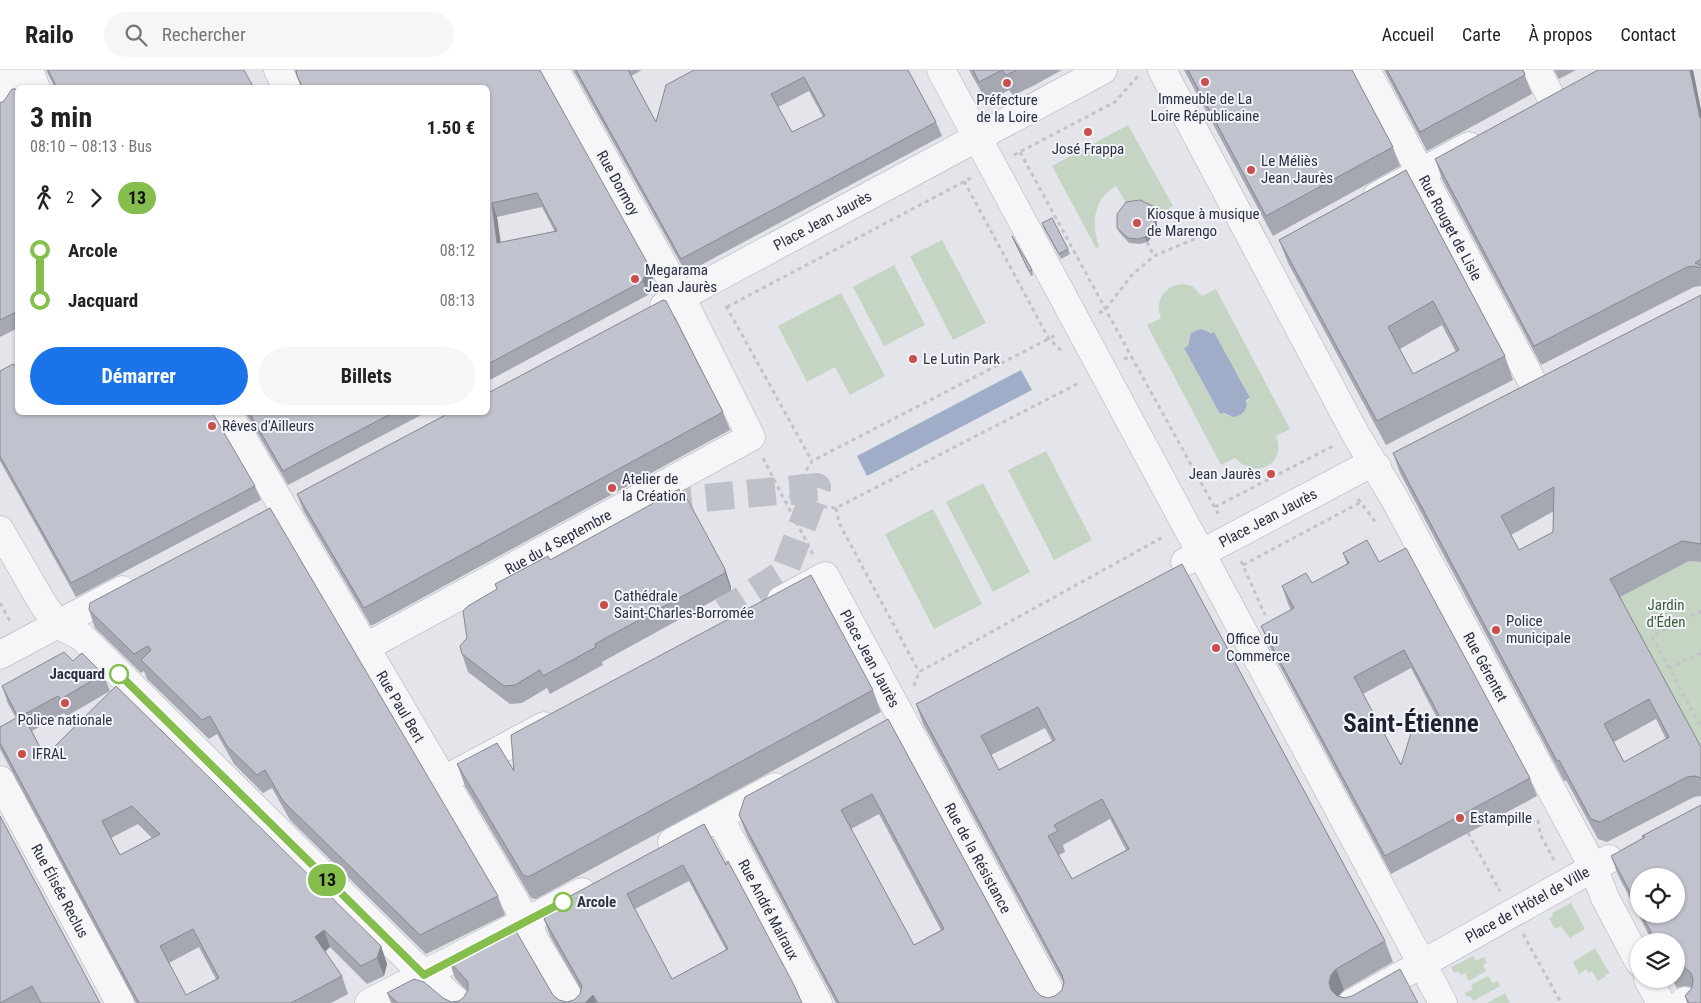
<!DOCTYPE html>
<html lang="fr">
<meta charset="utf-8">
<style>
body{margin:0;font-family:"Roboto Condensed",sans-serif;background:#f6f6f6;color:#222;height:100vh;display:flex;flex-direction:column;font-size:19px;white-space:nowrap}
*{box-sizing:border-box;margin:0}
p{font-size:16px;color:#767676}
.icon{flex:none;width:28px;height:28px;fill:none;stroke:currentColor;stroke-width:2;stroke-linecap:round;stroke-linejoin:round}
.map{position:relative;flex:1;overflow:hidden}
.details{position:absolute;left:15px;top:15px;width:475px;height:330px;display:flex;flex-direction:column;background:#fff;border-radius:8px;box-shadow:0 1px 4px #0004}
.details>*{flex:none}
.badge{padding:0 10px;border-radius:16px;font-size:18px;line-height:32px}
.tools{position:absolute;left:1630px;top:798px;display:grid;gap:10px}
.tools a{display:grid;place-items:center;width:55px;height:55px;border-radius:50%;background:#fff;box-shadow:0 1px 4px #0004;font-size:25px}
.map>.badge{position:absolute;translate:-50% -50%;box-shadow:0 0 0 2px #fff}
.legs{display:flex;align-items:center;gap:8px;height:55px;padding:0 15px;font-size:16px}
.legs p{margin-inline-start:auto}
.summary{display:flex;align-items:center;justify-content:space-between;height:85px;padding:0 15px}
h1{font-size:28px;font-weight:700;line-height:38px}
.action{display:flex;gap:10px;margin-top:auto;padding:10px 15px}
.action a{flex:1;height:58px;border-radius:30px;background:#1a73e8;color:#fff;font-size:20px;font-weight:700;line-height:58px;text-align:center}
.action a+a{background:#f6f6f6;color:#222}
ul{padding:0 15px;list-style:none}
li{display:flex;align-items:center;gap:18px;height:50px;font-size:19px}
li i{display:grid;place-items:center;width:8px;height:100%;margin:0 6px;background:currentColor}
li i::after{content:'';width:12px;height:12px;margin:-6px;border:4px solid;border-radius:50%;background:#fff}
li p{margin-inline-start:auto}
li:first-child i{background:linear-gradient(#0000 50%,currentColor 0)}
li:last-child i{background:linear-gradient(currentColor 50%,#0000 0)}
header{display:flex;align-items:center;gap:30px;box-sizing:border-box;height:70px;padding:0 25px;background:#fff;border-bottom:1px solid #e0e0e0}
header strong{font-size:24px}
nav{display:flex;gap:28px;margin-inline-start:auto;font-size:18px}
.search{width:350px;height:45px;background:#f6f6f6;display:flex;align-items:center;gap:12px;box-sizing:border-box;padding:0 18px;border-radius:28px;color:#767676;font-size:19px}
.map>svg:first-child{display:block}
.green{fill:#c6d4c4;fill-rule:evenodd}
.water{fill:#a0adc8}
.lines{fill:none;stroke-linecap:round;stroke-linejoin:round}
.minor-tunnel{stroke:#bec1c8;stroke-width:28;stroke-dasharray:28 14;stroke-linecap:butt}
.minor-casing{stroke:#acafb8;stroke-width:29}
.path{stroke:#c1c3c9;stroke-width:3;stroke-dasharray:4 4;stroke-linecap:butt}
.minor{stroke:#f6f6f9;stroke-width:28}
.wall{fill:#a5a8b0;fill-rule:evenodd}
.shaded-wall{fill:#868890}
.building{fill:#c0c3cd;stroke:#868890;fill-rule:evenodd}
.line-1-casing{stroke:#fff;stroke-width:11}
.line-1{stroke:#85be4c;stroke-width:8}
.poi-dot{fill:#c94f4e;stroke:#f3f4f8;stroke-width:2}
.stop-1-dot{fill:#fff;stroke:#85be4c;stroke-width:2.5}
.labels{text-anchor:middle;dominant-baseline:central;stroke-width:4;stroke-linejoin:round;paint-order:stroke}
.poi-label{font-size:15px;fill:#2b3042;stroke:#f3f4f8;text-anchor:start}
.street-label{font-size:15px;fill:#2b3042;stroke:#f3f4f8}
.park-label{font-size:15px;fill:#3b5d39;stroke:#f3f4f8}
.stop-label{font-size:15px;font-weight:bold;fill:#2b3042;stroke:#f3f4f8;text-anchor:end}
.town-label{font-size:25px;font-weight:bold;fill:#1d2133;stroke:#f3f4f8}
</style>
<header>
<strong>Railo</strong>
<div class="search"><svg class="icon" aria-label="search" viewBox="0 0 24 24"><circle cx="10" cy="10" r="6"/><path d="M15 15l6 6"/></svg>Rechercher</div>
<nav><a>Accueil</a><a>Carte</a><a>À propos</a><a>Contact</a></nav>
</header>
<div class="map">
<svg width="1701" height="933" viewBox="0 0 1701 933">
<rect width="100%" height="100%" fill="#e3e5ea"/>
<path class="green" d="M1128,55L1173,136L1158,145L1155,139L1127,134L1116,116C1093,130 1091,153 1099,177L1096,178L1052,96Z
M942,170L986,253L953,270L910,186Z
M894,195L925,255L884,276L853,217Z
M1183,214L1192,216L1202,226L1216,219L1290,359L1276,366C1287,395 1255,410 1235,388L1221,395L1147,255L1161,248C1154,231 1165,215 1183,214ZM1214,262L1250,329L1228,346L1224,343L1220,344L1184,278L1188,276L1191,263Z
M841,223L885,306L850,325L835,297L807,312L778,256Z
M1046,381L1092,470L1054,490L1008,400Z
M983,413L1030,502L993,522L946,432Z
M933,439L982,534L934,559L885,464Z
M1689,491L1701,492V683L1617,528Z
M1571,833L1585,859L1570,868L1560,856L1555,859L1549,848L1553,846L1552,843Z
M1595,878L1610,904H1605L1606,906L1598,911L1592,901L1588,903L1586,899L1579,904L1573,892Z
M1473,886L1476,891L1484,887L1487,893L1483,895L1486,901L1469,911L1465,903L1461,905L1458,901L1454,903L1451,897Z
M1488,906L1493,913L1497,911L1500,916L1473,931L1470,926L1467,927L1465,923L1473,919L1471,915Z
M1505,923L1510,933H1487Z"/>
<path class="water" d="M1201,259L1211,263L1214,262L1250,328L1246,330C1248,340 1242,346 1233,347L1224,343L1220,344L1184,278L1188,276L1191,263Z
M1021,300L1032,320L867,406L857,386Z"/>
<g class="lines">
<path class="minor-tunnel" d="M664,432L817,417L784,503L723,542"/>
<g class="minor-casing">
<g id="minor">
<path d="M29,0L36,18"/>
<path d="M278,0L287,18"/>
<path d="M941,0L1443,933"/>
<path id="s1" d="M1162,0L1356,365L1393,426L1593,797L1605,828L1639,892"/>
<path id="s2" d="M1366,0L1534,315"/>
<path d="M1537,0L1553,31"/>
<path d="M0,33L15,0"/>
<path d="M1377,126L1469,76"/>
<path id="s3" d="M664,236L1103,0"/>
<path id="s4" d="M227,342L527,852L535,871L572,933"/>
<path d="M0,460L43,534L57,554L82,567L409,890L459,933"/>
<path id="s5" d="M1185,492L1366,396L1377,397"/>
<path id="s6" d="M781,530L825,506L1056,933"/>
<path id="s7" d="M366,577L751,367L681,227L555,0"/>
<path d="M0,585L122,520"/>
<path id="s8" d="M0,710L120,933"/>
<path d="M442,711L544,656"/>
<path id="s9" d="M719,747L818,933"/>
<path d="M672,772L775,717"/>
<path d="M1648,909L1661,933"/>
<path d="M369,933L582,822"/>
<path id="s10" d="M1352,933L1609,789"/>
<path d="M1682,933L1685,931"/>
</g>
</g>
<path class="path" d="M1020,82L1131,286
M1014,85L1115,32L1138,6
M964,111L1049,269L1062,281
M1147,172L1154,186
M726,236L812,391
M727,237L971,108
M1099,243L1105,240L1132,205L1154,186L1218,159
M1124,289L1131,286L1220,447
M763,388L786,433L836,438L1081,312
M1358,429L1377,454
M1215,437L1333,376
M836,438L839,453L919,602
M813,484L786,433L812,391L1056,265
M1241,491L1265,545
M1243,495L1361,432
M0,533L10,551
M1701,583L1669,598L1701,657
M1669,598L1652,566L1701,541
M914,616L919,602L1163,467
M1538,750L1540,764L1555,792
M1468,763L1500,821
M1523,864L1561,933"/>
<use href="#minor" class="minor"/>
</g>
<path class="wall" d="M46,0H244L54,16Z
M295,0H540L653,208L648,225L488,311V18H301ZM542,137L555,162L500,173L497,147Z
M573,0H642L631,6L656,52L666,15L908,0L936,52L942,66L686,203ZM809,21L823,47L792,62L778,37Z
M969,0H1062L1031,17L1013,25L1009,20L987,32Z
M1184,0H1352L1393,77L1400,96L1273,166Z
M1384,0H1523L1532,24L1427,81Z
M1554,0H1576L1559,9Z
M1598,0H1693L1701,40V216L1694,217L1541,295L1442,109L1435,89Z
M18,19V258L0,267V33L4,31Z
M1406,100L1505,286L1513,310L1386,375L1288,193L1279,170ZM1442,255L1456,282L1413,304L1400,279Z
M1156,142L1157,157L1155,164L1147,172L1140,174L1129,173L1119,162L1117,158Z
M1042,153L1068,179L1070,184L1061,189L1043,157Z
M1012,166L1032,200L1033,205L1031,206Z
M1701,225V492L1689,491L1620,527L1701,677V726L1694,727L1607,772L1598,769L1566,710L1564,711L1400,403L1393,383ZM1554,441L1553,462L1519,480L1511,465ZM1656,649L1666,669L1624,692L1614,672Z
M0,301L255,416L261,430L76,527L0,391Z
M245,342H427L288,415Z
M723,342L730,360L371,556L304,442L297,424Z
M681,425L725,499L731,517V521L602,592L603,595L550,624L547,618L522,633L510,634L468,602L462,584L467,568L497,519L495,514L550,490Z
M1343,483L1379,492L1530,708L1537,726L1391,804L1268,574L1261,556L1291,540L1288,534L1282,516L1312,513L1347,494ZM1411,598L1436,646L1401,695L1363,624Z
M1182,494L1385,871L1393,892L1344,920L1338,926L1345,928L1418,933H836L747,766L739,745L888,649L1035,920L1041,926L1048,928L1055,926L1062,920L1064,914L923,654L916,634ZM1045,658L1052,671L999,700L991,685ZM879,744L941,860L914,875L851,759ZM1110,749L1126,780L1072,809L1059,785L1065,782L1063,775Z
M90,533L498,826L505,845L426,884L290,750L272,718L263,723L234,694L217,664L209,669L147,609L144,601L141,603L95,558L89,540Z
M73,591L103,604L110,621L67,646L64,643L32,661L42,681L49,682L381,876L387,894L384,906L367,914L330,877L325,882L342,906L348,924L331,933H136L0,679V657L16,648L8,634L2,616ZM138,754L152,768L120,785L111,768ZM199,877L216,909L186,925L169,893Z
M873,620L881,642L536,829L531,828L465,716L457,694L514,701Z
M1701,735V933H1687L1685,926L1692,917L1684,916L1677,918L1672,909H1676V871H1652L1618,805L1611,786L1643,769L1642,766ZM1639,806L1676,844H1639Z
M0,746L100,933H0Z
M704,754L802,933H391L387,923L443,928L451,932L459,931L464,927L467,921L455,908L449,891L553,925L559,930L567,932L574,930L580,924L581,920L550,866L544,849ZM689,811L726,880L672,909L635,839Z"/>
<path class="shaded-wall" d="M1690,0H1693L1701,40V51Z
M492,133L497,147L503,187L497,173Z
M1155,137L1156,142L1157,157L1155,164L1147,172L1145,167Z
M648,194L653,208L648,225L643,211Z
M725,499L731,517V521L725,503Z
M324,860L330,877L321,885L315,867Z
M381,876L387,894L384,906L377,888Z
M1336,899L1344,920L1338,926L1337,933L1331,920L1329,913L1331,905Z
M593,925L596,933H585Z"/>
<path class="building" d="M48,0H244L254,18H42L56,16Z
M296,0H540L648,194L643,211L488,294V18H303L297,6ZM537,123L557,161L497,173L492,133Z
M576,0H628L656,52L666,15L694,0H908L936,52L681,189ZM804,7L825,46L792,62L771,24Z
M973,0H1002L979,12Z
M1002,0H1017L1006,5Z
M1188,0H1352L1393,77L1266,146Z
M1387,0H1523L1525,5L1420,62Z
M1598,0H1690L1700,48L1701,47V189L1695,193L1701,196V198L1694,196L1687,197L1534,276L1435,89Z
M12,19H18V241L0,250V33L4,31Z
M1406,100L1505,286L1377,351L1279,170ZM1433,231L1459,280L1413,304L1388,257Z
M1140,130L1155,137V153L1153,159L1145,167L1138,169L1128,168L1117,158V144L1126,132Z
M1052,148L1068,179L1059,184L1042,153Z
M1012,166L1032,200L1029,201Z
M1701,225V474L1682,471L1610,509L1701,677V708L1695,706L1687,707L1600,752L1591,749L1559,690L1557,691L1393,383ZM1554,417L1553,462L1519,480L1501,446ZM1649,629L1669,667L1624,692L1604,654Z
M663,230L666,231L723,342L364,538L297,424L451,342H488V323Z
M13,294L18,297V342H212L255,416L71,513L0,386V301Z
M249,342H394L283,401Z
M679,419L681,425L684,423L725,499V503L595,574L596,577L543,606L540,600L515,615L504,616L462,584L460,576L467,568L463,541L468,536L497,519L495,514L548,486L550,490Z
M270,438L498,826L420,865L283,731L265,700L257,705L227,676L210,646L202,650L141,590L151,580L148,576L134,584L89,540L90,533Z
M1367,470L1379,492L1406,478L1530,708L1385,786L1261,556L1294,538L1282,516L1306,503L1312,513L1349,493L1343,483ZM1404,580L1439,645L1412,660L1401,695L1354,607Z
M1182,494L1385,871L1336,899L1331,905L1329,913L1331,920L1337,926L1345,928L1352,926L1400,899L1418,933H839L739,745L745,727L888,649L1035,920L1041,926L1048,928L1055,926L1062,920L1064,912L1062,905L916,634ZM1038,637L1055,670L999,700L981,666ZM872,724L944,859L914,875L841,740ZM1102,729L1129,779L1072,809L1048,766L1058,761L1054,755Z
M811,505L873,620L528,807L523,805L457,694L497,673L514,701L511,665Z
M64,582L73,591L82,583L103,604L61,629L58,626L23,645L42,681L47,678L49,682L116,616L381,876L377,888L361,896L324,860L315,867L342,906L291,933H139L0,673V657L18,647L2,616ZM132,736L160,764L120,785L102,751ZM193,859L219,908L186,925L160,876Z
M1701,735V933H1689L1685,926L1692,918L1693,910L1691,903L1684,897L1676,896V871H1656L1641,844H1676V806H1639V839L1611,786L1645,767L1642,766Z
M0,746L100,933H41L32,916L0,933Z
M704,754L726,795L728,791L794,915L802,933H598L593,925L585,933H398L387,923L414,909L424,912L443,928L451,932L459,931L464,927L468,920V912L449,891L513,856L553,925L559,930L567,932L574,930L580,924L582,916L544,849L549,844L548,838ZM683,795L728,879L672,909L627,824Z"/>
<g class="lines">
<g class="line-1-casing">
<path id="line-1" d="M119,604L424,905L563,832"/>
</g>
<use href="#line-1" class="line-1"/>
</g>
<g class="poi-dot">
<circle cx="1205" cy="12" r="5"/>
<circle cx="1007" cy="13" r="5"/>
<circle cx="1088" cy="62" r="5"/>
<circle cx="1251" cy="100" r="5"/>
<circle cx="1137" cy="153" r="5"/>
<circle cx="635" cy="209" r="5"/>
<circle cx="913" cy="289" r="5"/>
<circle cx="212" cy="356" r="5"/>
<circle cx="1271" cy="404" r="5"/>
<circle cx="612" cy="418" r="5"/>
<circle cx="604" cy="535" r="5"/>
<circle cx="1496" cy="560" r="5"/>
<circle cx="1216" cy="578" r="5"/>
<circle cx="65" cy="633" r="5"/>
<circle cx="22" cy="684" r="5"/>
<circle cx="1460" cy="748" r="5"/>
</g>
<g class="stop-1-dot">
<circle cx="119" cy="604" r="9"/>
<circle cx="563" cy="832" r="9"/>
</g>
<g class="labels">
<g class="poi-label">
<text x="1205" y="29" text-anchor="middle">Immeuble de La<tspan x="1205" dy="17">Loire Républicaine</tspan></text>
<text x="1007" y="30" text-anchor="middle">Préfecture<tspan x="1007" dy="17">de la Loire</tspan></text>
<text x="1088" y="79" text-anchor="middle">José Frappa</text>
<text x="1261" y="91">Le Méliès<tspan x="1261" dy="17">Jean Jaurès</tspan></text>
<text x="1147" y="144">Kiosque à musique<tspan x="1147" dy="17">de Marengo</tspan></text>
<text x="645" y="200">Megarama<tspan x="645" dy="17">Jean Jaurès</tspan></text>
<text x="923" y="289">Le Lutin Park</text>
<text x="222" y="356">Rêves d'Ailleurs</text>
<text x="1261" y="404" text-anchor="end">Jean Jaurès</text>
<text x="622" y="409">Atelier de<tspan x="622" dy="17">la Création</tspan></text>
<text x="614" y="526">Cathédrale<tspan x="614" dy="17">Saint-Charles-Borromée</tspan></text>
<text x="1506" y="551">Police<tspan x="1506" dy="17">municipale</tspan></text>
<text x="1226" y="569">Office du<tspan x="1226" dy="17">Commerce</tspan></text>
<text x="65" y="650" text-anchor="middle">Police nationale</text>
<text x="32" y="684">IFRAL</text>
<text x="1470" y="748">Estampille</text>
</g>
<g class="street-label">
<text transform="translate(618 113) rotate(61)">Rue Dormoy</text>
<text stroke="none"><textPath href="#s3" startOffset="180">Place Jean Jaurès</textPath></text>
<text stroke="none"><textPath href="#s2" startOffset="179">Rue Rouget de Lisle</textPath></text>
<text stroke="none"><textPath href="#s5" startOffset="94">Place Jean Jaurès</textPath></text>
<text stroke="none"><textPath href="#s7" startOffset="219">Rue du 4 Septembre</textPath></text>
<text stroke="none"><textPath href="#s6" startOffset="144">Place Jean Jaurès</textPath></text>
<text stroke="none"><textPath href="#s1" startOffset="679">Rue Gérentet</textPath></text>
<text stroke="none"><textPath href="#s4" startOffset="342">Rue Paul Bert</textPath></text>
<text stroke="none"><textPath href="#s6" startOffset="371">Rue de la Résistance</textPath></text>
<text stroke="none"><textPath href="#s8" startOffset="126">Rue Élisée Reclus</textPath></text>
<text stroke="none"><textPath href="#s10" startOffset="201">Place de l'Hôtel de Ville</textPath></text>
<text stroke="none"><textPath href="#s9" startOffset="105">Rue André Malraux</textPath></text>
</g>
<g class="park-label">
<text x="1666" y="535">Jardin<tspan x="1666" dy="17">d'Éden</tspan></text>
</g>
<g class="stop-label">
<text x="105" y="604">Jacquard</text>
<text x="577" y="832" text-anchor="start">Arcole</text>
</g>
<g class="town-label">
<text x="1411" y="653">Saint-Étienne</text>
</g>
</g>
</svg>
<div class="tools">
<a><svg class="icon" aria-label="locate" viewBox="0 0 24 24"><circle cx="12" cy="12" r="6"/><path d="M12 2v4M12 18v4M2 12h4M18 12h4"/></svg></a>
<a><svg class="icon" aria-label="layers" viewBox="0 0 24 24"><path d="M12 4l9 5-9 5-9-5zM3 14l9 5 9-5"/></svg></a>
</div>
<b class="badge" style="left:327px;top:810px;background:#85be4c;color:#111">13</b>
<section class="details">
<div class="summary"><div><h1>3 min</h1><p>08:10 – 08:13 · Bus</p></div><b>1.50 €</b></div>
<div class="legs"><svg class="icon" aria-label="walk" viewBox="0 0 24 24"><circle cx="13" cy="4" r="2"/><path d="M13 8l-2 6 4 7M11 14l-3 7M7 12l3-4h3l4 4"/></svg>2<svg class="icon" aria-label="forward" viewBox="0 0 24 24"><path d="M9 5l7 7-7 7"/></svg><b class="badge" style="background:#85be4c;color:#111">13</b></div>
<ul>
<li><i style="color:#85be4c"></i><b>Arcole</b><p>08:12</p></li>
<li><i style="color:#85be4c"></i><b>Jacquard</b><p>08:13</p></li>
</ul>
<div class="action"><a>Démarrer</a><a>Billets</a></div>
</section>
</div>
